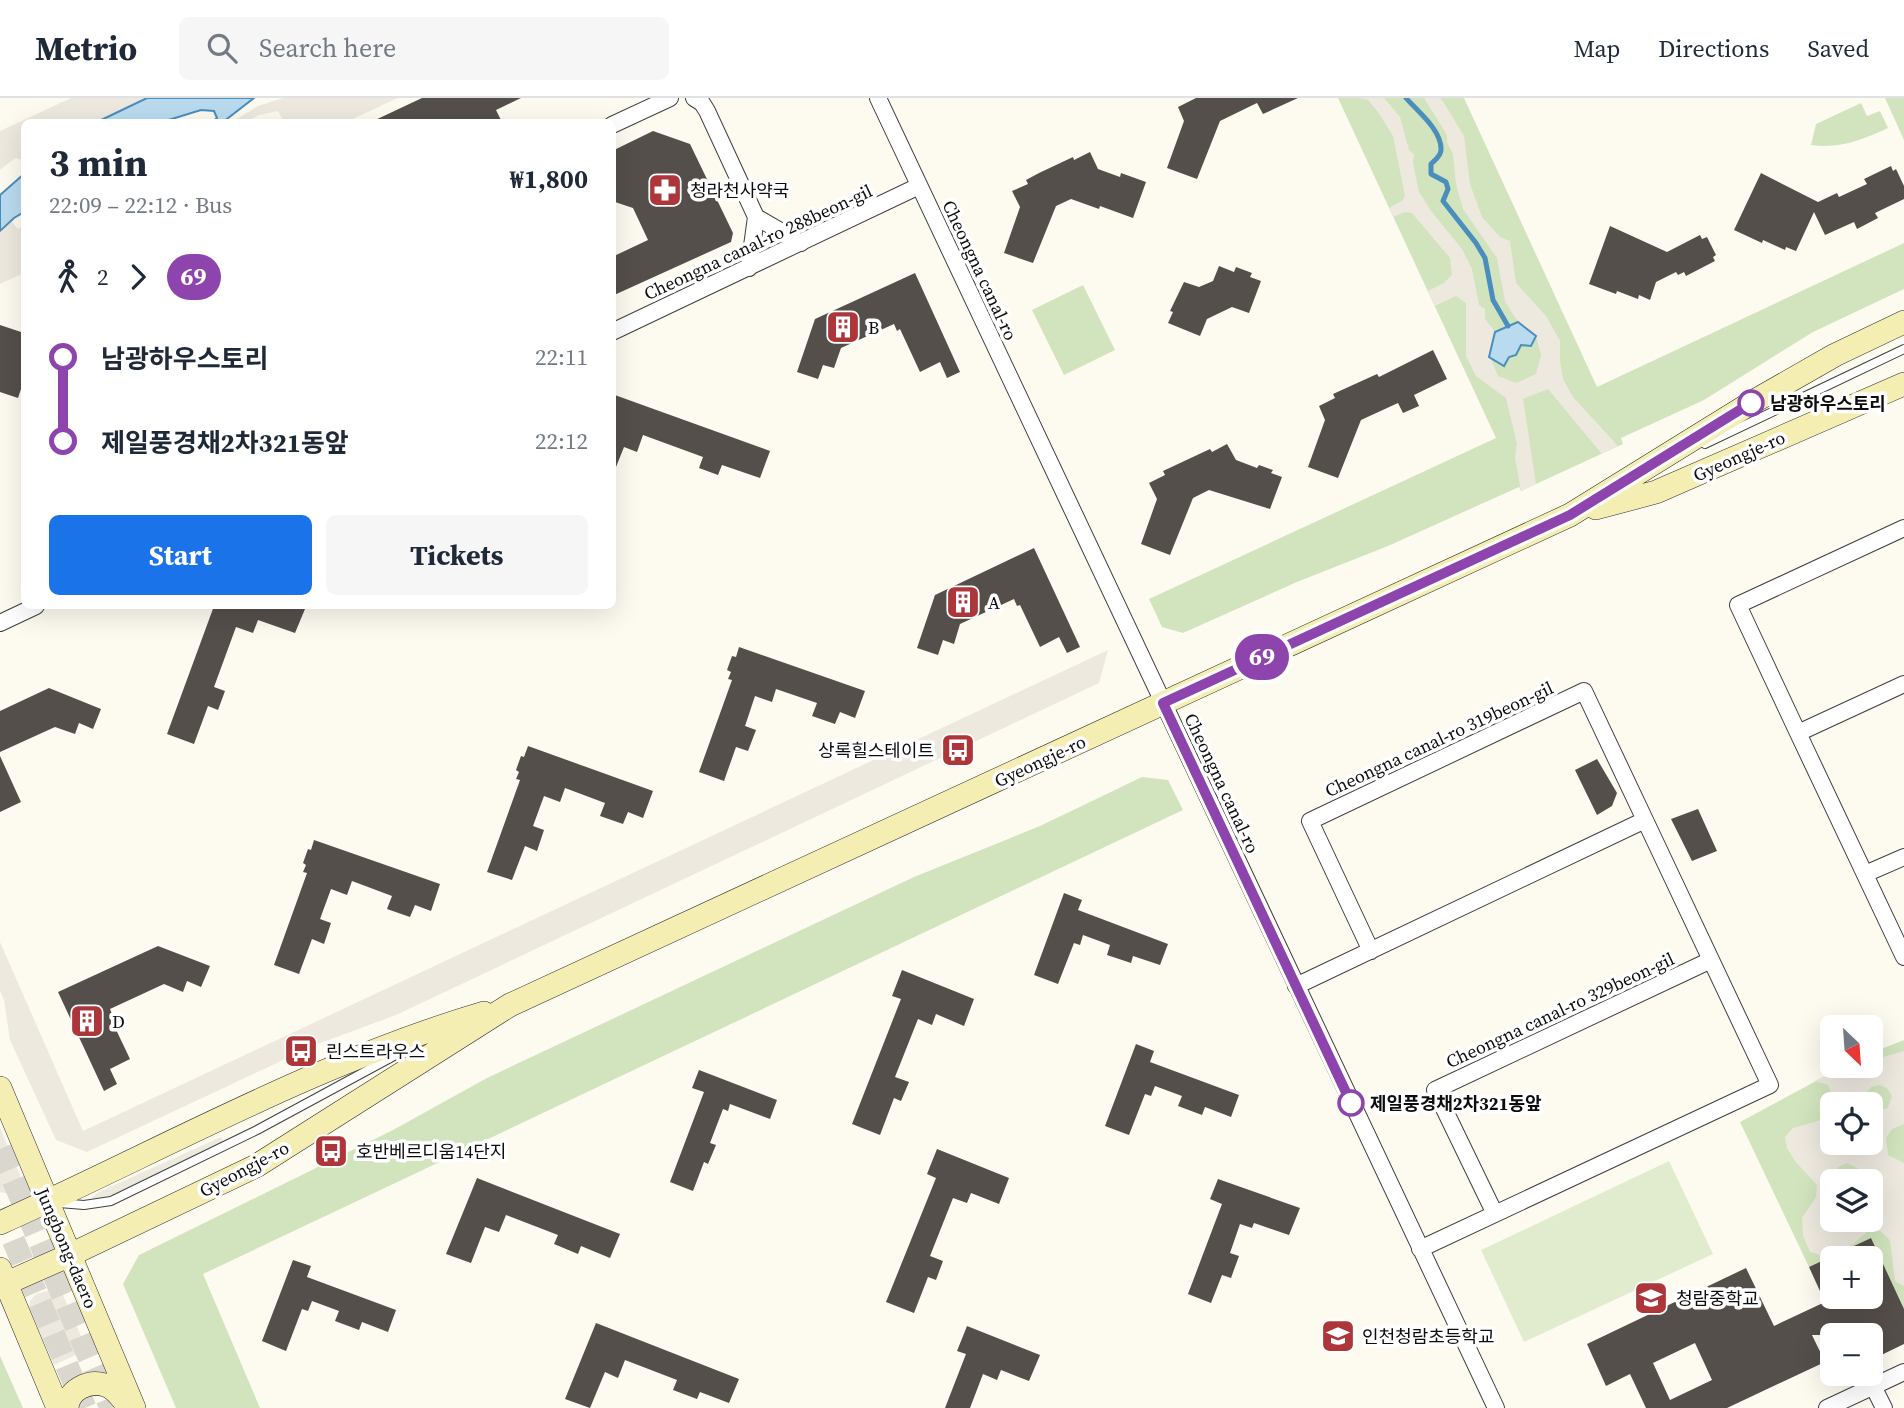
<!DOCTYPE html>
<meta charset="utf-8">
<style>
body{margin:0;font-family:"Source Serif 4","Noto Sans KR",serif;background:#f6f6f7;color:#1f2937;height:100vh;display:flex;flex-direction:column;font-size:26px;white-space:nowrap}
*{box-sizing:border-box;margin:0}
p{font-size:23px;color:#747a83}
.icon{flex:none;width:38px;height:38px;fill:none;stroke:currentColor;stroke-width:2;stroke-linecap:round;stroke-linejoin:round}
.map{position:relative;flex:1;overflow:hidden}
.drawer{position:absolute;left:21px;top:21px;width:595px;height:490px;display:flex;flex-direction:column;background:#fff;border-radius:10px;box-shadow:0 7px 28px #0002}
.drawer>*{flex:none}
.badge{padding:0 14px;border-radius:23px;font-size:24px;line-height:46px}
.needle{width:46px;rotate:155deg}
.fabs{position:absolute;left:1820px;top:917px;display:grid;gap:14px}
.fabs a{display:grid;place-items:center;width:63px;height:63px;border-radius:10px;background:#fff;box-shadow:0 7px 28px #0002;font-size:35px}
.map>.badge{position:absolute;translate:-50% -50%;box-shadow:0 0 0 4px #fff}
.legs{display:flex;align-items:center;gap:10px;height:77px;padding:0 28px;font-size:23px}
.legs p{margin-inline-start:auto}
.summary{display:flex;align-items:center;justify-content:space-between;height:119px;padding:0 28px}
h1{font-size:38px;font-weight:700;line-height:52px}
.primary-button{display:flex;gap:14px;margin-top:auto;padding:14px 28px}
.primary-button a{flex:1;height:80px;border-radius:10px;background:#1a73e8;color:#fff;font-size:28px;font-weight:700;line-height:80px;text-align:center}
.primary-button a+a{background:#f6f6f7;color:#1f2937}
ul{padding:0 28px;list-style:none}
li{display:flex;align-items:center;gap:24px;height:84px;font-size:26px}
li i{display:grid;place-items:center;width:10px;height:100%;margin:0 9px;background:currentColor}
li i::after{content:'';width:18px;height:18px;margin:-9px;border:5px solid;border-radius:50%;background:#fff}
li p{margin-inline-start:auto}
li:first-child i{background:linear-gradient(#0000 50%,currentColor 0)}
li:last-child i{background:linear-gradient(currentColor 50%,#0000 0)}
header{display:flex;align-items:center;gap:42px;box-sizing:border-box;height:98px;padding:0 35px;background:#fff;border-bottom:2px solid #e0e1e3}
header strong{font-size:33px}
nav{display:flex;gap:38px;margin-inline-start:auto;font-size:24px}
.search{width:490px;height:63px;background:#f6f6f7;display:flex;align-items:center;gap:18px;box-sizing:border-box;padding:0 24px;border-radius:10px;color:#747a83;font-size:26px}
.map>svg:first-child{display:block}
.green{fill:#d1e4bd;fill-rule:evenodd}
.pitch{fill:#e1ecce}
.plaza{fill:#ede9df;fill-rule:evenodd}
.water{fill:#badbef;stroke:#4a8ebd;stroke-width:2}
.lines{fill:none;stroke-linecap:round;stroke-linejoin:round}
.stream{stroke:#4a8ebd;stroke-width:5}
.building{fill:#554f4b;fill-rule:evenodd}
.secondary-tunnel{stroke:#d9d7ce;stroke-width:23;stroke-dasharray:23 11;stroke-linecap:butt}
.lane-casing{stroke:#404040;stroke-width:10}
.street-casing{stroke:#404040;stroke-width:18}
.secondary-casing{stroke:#2f2f2f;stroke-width:24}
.lane{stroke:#fff;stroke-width:8}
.street{stroke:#fff;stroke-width:16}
.secondary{stroke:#f5eeb3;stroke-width:23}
.line-1-casing{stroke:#fff;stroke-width:16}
.line-1{stroke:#8e44ad;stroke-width:10}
.stop-1-dot{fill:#fff;stroke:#8e44ad;stroke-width:3.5}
.labels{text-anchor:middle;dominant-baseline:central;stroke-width:7;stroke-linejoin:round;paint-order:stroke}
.poi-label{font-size:18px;fill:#0d0d0d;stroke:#fff;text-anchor:start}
.street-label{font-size:18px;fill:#0d0d0d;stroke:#fff}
.stop-label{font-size:18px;font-weight:bold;fill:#0d0d0d;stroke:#fff;text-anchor:start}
</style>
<header>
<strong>Metrio</strong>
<div class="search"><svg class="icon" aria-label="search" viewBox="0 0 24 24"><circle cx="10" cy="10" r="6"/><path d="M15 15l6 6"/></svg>Search here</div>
<nav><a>Map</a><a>Directions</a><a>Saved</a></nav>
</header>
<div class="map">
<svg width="1904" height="1310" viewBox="0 0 1904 1310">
<rect width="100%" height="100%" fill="#fdfbf0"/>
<path class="green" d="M1338,0H1464L1597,289L1904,145V191L1813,234L1704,302L1621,340L1623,346L1521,393L1519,389L1388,448L1297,484L1183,535L1162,529L1149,501L1496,340Z
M1885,0H1904V42Z
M1861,5L1867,18L1880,13L1888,30C1862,42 1840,51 1811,47L1816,26Z
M1083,187L1115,252L1064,277L1032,212Z
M1142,679L1168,682L1183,712L203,1176L260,1310H176L123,1186L139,1157L393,1032L487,980L914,779L1040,728Z
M1904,942V1211L1871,1140L1809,1169L1740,1024L1844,968H1871V955ZM1832,1006H1871V1045H1832ZM1832,1083H1871V1122H1832Z
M0,1258L23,1310H0Z"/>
<path class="pitch" d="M1669,1063L1713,1156L1524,1244L1481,1152Z"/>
<path class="plaza" d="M71,0H147L97,24H24V62L15,60L0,72V33Z
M283,0H398L346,24H284L278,13L259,17L245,24H232L258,8Z
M1359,0H1384L1400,19L1409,52L1414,56L1413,65L1419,94L1431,113L1462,151L1472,171L1479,207L1485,211V221L1495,234L1490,259L1498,278L1516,285L1536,276L1541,257L1536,238L1518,224L1505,203L1497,160L1463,111L1456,86L1453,56L1447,44V37L1424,0H1440L1444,5L1464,38L1470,86L1482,119L1500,139L1510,143L1516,185L1546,218L1560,243V264L1563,281L1573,299L1618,348L1602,356L1548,291L1523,301L1536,386L1521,393L1515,359L1517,346L1506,300L1476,278L1466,258V205L1456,198L1435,208L1428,193L1444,185L1452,177L1450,160L1412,115L1405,114L1393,119L1389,110L1402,103L1405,98L1393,38L1378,14L1368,2Z
M0,110L18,131L24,128V175L0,186Z
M1108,552L1099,585L396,917L315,947L87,1054L56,1042L10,942L4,902L0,893V844L83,1033Z
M1904,953V1026L1892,1031L1886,1040L1888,1057L1904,1065V1188L1895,1183L1890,1142L1880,1133L1867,1134L1853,1146L1824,1158L1810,1154L1803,1138L1802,1120L1816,1099L1817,1087L1795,1063L1787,1050L1785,1039L1793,1030L1832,1019V1045H1871V1011L1879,1013L1888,1010L1892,998L1887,990L1879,987L1871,989L1866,996L1867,1006H1836L1828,987L1815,983L1844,968H1871L1873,962ZM1847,1065L1859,1071L1861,1083H1871V1122H1832L1834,1077L1838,1069Z
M0,1030L20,1077V1087L8,1096L0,1094Z
M221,1039L223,1042L220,1046L215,1048L103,1101L93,1102L92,1099L99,1094Z
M55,1191L63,1197L87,1252L54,1267L29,1210L30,1203L36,1196Z"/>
<path class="water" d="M147,0H254L223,24H212L217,20L214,13L201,12L162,24H97Z
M24,76V114L14,120L0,133V97Z
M1518,224L1536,238L1531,248L1521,247L1516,257L1509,259L1504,268L1489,259L1495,234Z"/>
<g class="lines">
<path class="stream" d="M1406,0C1417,13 1442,32 1441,52C1441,58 1435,62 1431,66V76L1446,84L1448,91L1443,103L1476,145L1485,160L1493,202L1508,228"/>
</g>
<path class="building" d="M422,0H521L496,12L502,24H371Z
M1196,0H1298L1263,16L1257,5L1220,23L1197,81L1167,70L1184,23L1178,9Z
M653,33L690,46L733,135L731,144L612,198V159L648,142L633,110L612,103V53Z
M1090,54L1098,71L1120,79L1121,75L1146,84L1133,120L1100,108L1099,111L1071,101L1056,108L1033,165L1004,155L1020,109L1012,93L1028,86L1026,82L1039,75L1073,59L1074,62Z
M1891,68L1893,73L1896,71L1904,88V101L1875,115L1878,120L1857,131L1854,124L1825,137L1814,114L1796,153L1786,149L1785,152L1763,142L1762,145L1734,132L1761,75L1818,104L1837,95L1839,99L1867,86L1864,81Z
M1610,128L1667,154L1700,137L1702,141L1707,139L1716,157L1713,159L1715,163L1686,178L1684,174L1678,177L1676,174L1656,184L1650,202L1639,197L1638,201L1617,193L1616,196L1589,186Z
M1219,168L1234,174L1236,169L1252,175L1250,179L1261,183L1249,215L1232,209L1207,221L1200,238L1168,225L1173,214L1170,213L1184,184L1199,189L1213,183Z
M915,175L960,274L947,280L940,264L920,274L900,231L897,233L894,226L841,250L834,270L823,267L818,281L797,274L815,221Z
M0,227L24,235V282L18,300L0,294Z
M1433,252L1447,281L1414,297L1419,308L1403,315L1398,305L1361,322L1338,380L1308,369L1325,322L1319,308L1335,300L1333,296L1377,276L1379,279Z
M612,296L770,353L760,380L722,367L718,377L699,370L703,359L643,337L637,354L624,349L614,374H612Z
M1227,346L1236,362L1257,370L1259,367L1273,372L1271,375L1282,379L1270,411L1209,392L1193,400L1170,457L1141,446L1157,401L1149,385L1165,377L1163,373L1210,351L1212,354Z
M1034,450L1080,549L1067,555L1059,539L1040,549L1020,507L1017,508L1014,501L960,526L954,546L943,542L938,557L917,550L935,497Z
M214,508H295L305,511L295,535L258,522L253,535L236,529L214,589L225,593L218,612L208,608L194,646L167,636Z
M739,549L865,593L855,620L840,614L835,626L812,618L817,605L776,591L772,604L755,598L745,628L756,632L748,653L736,649L724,683L699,674L732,582L728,581L731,574L727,572L732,558L736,559Z
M49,590L101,611L93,631L79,625L75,636L55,629L0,654V613Z
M528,648L653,693L643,720L628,714L623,726L600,718L605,705L565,690L560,704L544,698L533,728L544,732L537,753L525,748L512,782L487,774L520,682L516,681L519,674L516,672L521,658L524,659Z
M0,658L21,704L0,714Z
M1597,661L1617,695L1612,708L1597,717L1575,672Z
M1698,711L1717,753L1692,763L1671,721Z
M314,742L440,786L431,813L415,807L410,819L387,811L392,798L352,783L347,797L331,791L320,821L331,825L324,846L312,841L299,876L274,867L307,775L303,774L306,767L303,765L308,751L311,752Z
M1064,795L1082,802L1078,812L1168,846L1160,867L1133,858L1131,865L1107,857L1110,847L1083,837L1080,847L1074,845L1058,886L1034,877Z
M158,848L210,868L201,889L187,883L183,894L164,886L110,911L113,918L110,919L130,961L110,971L117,986L104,993L58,894Z
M902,872L974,901L964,928L936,916L932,927L918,921L895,979L909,984L901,1003L894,1000L880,1037L852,1026L901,901L892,898Z
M1136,946L1154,953L1150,964L1239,997L1231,1019L1205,1009L1202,1017L1178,1008L1182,998L1155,988L1151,998L1145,996L1129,1037L1105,1028Z
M699,972L777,1002L770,1021L730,1006L728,1013L723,1011L710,1045L716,1047L708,1066L704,1064L693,1093L670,1084L704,994L692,990Z
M937,1051L1009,1080L999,1106L971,1095L967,1105L953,1100L930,1158L943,1163L936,1182L928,1179L914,1215L886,1204L936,1080L927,1076Z
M477,1080L620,1136L610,1160L581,1148L578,1156L554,1146L558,1137L506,1117L499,1134L485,1129L471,1165L446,1156Z
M1218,1081L1300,1110L1289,1137L1254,1125L1252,1130L1240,1126L1230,1155L1239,1158L1231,1180L1222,1177L1211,1205L1188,1196L1222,1106L1210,1101Z
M1871,1140L1904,1211V1246L1871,1262V1237H1812L1825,1264L1727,1310H1646L1630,1276L1606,1288L1587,1246L1746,1170L1774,1228L1825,1204L1809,1169ZM1832,1160H1871V1199H1832ZM1695,1245L1712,1282L1670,1302L1653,1265Z
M293,1162L311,1168L307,1179L396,1212L388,1234L362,1224L359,1232L335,1223L339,1213L312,1203L308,1213L302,1211L286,1253L262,1243Z
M596,1225L739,1281L729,1305L700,1294L697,1301L673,1292L677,1282L625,1262L618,1280L605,1274L590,1310L565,1301Z
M967,1228L1040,1257L1029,1283L1001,1272L997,1282L983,1276L970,1310H945L966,1256L957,1253Z"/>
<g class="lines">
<path class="secondary-tunnel" d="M0,1051L111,1310
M0,1111L85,1310"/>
<g class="lane-casing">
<path id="lane" d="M1705,346L1904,251
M59,1105L84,1107L111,1103L257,1032L405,952"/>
</g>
<g class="street-casing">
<path id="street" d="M694,0L702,5L707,13L756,119
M878,0L1496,1310
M612,27L670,0
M749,170L756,119L801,145
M612,234L919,88
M0,525L36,508
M1904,586L1798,635L1904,859
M1798,635L1738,507L1904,430
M1865,776L1904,759
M1371,853L1310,723L1584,593L1645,722
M1296,888L1645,722L1770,987L1420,1151
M1495,1116L1435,992L1711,862
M1873,1288L1884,1310
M1827,1310L1904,1274"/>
</g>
<g class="secondary-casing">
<path id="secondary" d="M1596,410L1656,394L1904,286
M0,990L134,1310
M0,1125C160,1053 315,965 484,915
M0,1171L58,1310
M0,1188L70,1157L256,1068L510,907L1570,417L1751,305L1835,257L1904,224
M67,1310C68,1292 88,1282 105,1287C115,1290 123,1301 129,1310"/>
</g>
<use href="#lane" class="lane"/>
<use href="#street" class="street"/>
<use href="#secondary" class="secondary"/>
</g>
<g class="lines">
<g class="line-1-casing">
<path id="line-1" d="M1351,1005L1163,605L1570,417L1751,305"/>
</g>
<use href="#line-1" class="line-1"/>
</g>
<defs>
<g id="pharmacy-square" transform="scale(1.75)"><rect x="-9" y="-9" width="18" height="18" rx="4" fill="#ad363b" stroke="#fff"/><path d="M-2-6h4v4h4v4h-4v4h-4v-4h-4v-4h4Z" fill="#fff"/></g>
<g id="building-square" transform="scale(1.75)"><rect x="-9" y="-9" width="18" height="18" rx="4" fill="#ad363b" stroke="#fff"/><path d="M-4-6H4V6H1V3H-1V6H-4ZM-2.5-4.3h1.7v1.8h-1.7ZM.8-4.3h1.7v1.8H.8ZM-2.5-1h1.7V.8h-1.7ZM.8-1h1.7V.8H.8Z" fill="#fff"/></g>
<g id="bus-square" transform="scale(1.75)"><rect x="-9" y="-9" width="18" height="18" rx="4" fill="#ad363b" stroke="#fff"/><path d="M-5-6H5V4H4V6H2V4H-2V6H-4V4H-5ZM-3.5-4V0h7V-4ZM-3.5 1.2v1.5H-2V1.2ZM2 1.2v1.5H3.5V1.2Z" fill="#fff"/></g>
<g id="school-square" transform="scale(1.75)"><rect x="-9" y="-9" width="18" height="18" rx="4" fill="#ad363b" stroke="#fff"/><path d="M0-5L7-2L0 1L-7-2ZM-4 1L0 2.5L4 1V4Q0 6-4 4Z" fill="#fff"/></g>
</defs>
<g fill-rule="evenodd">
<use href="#pharmacy-square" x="665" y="92"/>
<use href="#building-square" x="843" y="229"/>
<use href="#building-square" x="963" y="504"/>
<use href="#bus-square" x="958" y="652"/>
<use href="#building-square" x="87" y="923"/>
<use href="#bus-square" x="301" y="953"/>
<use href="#bus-square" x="331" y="1053"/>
<use href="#school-square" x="1651" y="1200"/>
<use href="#school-square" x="1338" y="1238"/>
</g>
<g class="stop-1-dot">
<circle cx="1751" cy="305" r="12"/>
<circle cx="1351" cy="1005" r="12"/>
</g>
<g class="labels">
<g class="poi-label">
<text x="690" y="92">청라천사약국</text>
<text x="868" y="229">B</text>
<text x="988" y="504">A</text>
<text x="934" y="652" text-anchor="end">상록힐스테이트</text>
<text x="112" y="923">D</text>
<text x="326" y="953">린스트라우스</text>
<text x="356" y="1053">호반베르디움14단지</text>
<text x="1676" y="1200">청람중학교</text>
<text x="1362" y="1238">인천청람초등학교</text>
</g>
<g class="street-label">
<text transform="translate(758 144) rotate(-25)">Cheongna canal-ro 288beon-gil</text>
<text transform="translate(980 172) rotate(65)">Cheongna canal-ro</text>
<text transform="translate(1739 358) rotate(-24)">Gyeongje-ro</text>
<text transform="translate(1439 641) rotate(-25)">Cheongna canal-ro 319beon-gil</text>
<text transform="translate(1040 663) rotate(-25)">Gyeongje-ro</text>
<text transform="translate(1222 685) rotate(65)">Cheongna canal-ro</text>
<text transform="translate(1560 912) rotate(-25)">Cheongna canal-ro 329beon-gil</text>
<text transform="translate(244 1071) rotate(-28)">Gyeongje-ro</text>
<text transform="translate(67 1150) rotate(67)">Jungbong-daero</text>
</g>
<g class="stop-label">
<text x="1770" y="305">남광하우스토리</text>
<text x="1370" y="1005">제일풍경채2차321동앞</text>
</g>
</g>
</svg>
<div class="fabs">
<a><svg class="needle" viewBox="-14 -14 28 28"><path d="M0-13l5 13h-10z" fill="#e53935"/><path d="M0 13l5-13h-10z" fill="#747a83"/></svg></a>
<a><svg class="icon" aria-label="locate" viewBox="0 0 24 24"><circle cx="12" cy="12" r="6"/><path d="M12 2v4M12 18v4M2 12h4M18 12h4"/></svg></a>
<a><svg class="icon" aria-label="layers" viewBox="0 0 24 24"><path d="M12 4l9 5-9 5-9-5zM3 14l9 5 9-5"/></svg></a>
<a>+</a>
<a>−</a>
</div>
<b class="badge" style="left:1262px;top:559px;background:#8e44ad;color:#fff">69</b>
<section class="drawer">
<div class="summary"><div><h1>3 min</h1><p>22:09 – 22:12 · Bus</p></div><b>₩1,800</b></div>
<div class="legs"><svg class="icon" aria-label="walk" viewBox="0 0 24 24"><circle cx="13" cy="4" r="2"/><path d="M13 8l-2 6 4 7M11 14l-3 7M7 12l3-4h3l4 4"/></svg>2<svg class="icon" aria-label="forward" viewBox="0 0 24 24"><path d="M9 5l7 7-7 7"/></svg><b class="badge" style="background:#8e44ad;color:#fff">69</b></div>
<ul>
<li><i style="color:#8e44ad"></i><b>남광하우스토리</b><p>22:11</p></li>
<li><i style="color:#8e44ad"></i><b>제일풍경채2차321동앞</b><p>22:12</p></li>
</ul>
<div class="primary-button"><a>Start</a><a>Tickets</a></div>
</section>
</div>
